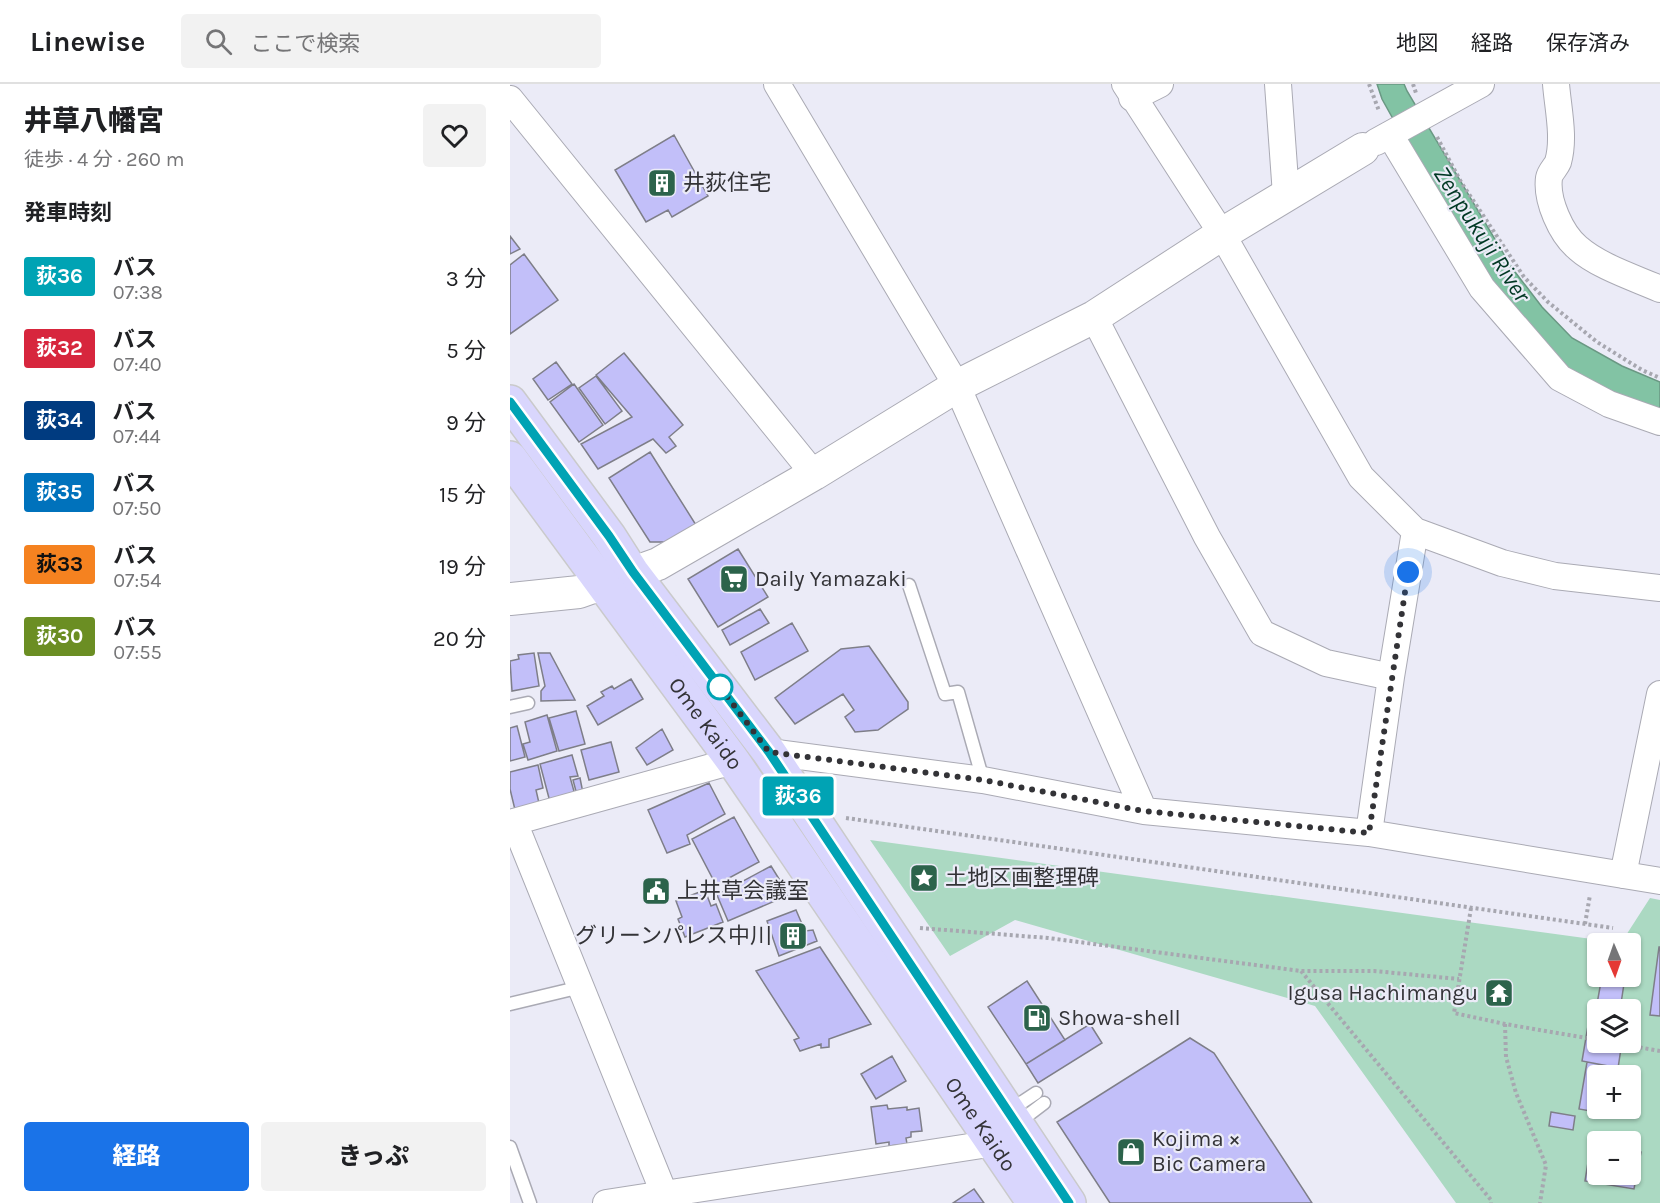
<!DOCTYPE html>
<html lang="ja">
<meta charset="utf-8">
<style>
body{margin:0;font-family:Karla,"Noto Sans JP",sans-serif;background:#f2f2f2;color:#202124;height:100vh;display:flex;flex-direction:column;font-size:22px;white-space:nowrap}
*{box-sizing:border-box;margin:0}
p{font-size:20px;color:#757577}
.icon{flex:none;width:33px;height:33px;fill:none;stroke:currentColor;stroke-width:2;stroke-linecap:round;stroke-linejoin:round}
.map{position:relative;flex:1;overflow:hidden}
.side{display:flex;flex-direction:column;background:#fff;width:510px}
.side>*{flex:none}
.badge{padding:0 12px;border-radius:4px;font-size:21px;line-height:39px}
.needle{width:39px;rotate:178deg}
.tools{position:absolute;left:1077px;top:849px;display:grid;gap:12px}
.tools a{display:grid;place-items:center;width:54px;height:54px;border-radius:6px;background:#fff;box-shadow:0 2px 4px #0004;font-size:30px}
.you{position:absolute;width:30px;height:30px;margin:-15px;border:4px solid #fff;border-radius:50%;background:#1a73e8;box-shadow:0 0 0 9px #1a73e833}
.map>.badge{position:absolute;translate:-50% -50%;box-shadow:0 0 0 3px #fff}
h2{padding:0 24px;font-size:22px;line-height:54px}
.round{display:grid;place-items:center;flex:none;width:63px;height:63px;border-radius:6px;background:#f2f2f2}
.head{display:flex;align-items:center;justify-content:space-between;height:102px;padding:0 24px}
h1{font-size:28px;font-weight:800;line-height:45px}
.cta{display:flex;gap:12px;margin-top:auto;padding:12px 24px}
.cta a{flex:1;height:69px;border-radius:6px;background:#1a73e8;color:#fff;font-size:24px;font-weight:800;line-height:69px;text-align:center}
.cta a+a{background:#f2f2f2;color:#202124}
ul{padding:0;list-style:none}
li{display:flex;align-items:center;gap:18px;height:72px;padding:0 24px}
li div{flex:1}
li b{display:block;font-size:22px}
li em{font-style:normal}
li .badge{min-width:66px;font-weight:700;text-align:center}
header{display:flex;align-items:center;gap:36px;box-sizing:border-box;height:84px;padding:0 30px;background:#fff;border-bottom:2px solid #e0e0e0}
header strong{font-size:28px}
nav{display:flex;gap:33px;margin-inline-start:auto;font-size:21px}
.search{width:420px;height:54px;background:#f2f2f2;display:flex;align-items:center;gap:15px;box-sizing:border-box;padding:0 21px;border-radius:6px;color:#757577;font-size:22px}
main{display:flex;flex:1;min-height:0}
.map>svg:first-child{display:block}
.green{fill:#abd9c2;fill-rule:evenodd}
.water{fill:#82c3a4;stroke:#6a9883;stroke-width:1.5}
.building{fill:#c2bff9;stroke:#7e7e88;stroke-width:1.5}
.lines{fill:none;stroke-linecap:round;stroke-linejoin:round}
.service-casing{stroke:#aaaab4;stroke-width:15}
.minor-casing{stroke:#aaaab4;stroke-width:28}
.tertiary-casing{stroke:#aaaab4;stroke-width:34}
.primary-casing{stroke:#cacacb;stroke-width:36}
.path{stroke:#a7a7b0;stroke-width:4;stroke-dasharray:3 3;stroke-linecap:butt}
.service{stroke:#fff;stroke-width:12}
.minor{stroke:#fff;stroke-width:26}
.tertiary{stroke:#fff;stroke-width:32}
.primary{stroke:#d9d6fd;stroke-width:33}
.line-casing{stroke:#fff;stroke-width:14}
.line{stroke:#00a3b4;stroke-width:9}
.walk{stroke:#333337;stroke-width:6;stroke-dasharray:0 10.8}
.stop-dot{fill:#fff;stroke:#00a3b4;stroke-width:3}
.labels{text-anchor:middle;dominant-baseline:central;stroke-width:4.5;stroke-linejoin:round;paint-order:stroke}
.poi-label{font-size:22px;fill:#333337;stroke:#ebebf7;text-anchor:start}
.street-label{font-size:22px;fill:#333337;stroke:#ebebf7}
.water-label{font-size:24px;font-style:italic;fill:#003824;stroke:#ebebf7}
</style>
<header>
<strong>Linewise</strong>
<div class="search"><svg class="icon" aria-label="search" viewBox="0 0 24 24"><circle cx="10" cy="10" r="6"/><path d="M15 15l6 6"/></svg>ここで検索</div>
<nav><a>地図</a><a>経路</a><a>保存済み</a></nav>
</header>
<main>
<section class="side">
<div class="head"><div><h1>井草八幡宮</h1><p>徒歩 · 4 分 · 260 m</p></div><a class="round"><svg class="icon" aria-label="heart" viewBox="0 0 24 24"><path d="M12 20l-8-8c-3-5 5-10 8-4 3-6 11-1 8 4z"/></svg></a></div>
<h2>発車時刻</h2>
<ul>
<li><span class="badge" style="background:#00a3b4;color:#fff">荻36</span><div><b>バス</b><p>07:38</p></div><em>3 分</em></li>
<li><span class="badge" style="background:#d7263d;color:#fff">荻32</span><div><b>バス</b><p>07:40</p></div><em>5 分</em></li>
<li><span class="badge" style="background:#003b80;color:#fff">荻34</span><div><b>バス</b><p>07:44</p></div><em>9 分</em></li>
<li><span class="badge" style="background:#0072bc;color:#fff">荻35</span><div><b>バス</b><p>07:50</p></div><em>15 分</em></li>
<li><span class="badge" style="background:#f58220;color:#111">荻33</span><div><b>バス</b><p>07:54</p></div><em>19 分</em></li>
<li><span class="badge" style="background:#6b8e23;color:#fff">荻30</span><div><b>バス</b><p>07:55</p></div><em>20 分</em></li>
</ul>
<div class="cta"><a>経路</a><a>きっぷ</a></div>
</section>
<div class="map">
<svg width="1150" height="1119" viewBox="0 0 1150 1119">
<rect width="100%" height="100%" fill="#ebebf7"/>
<path class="green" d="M360,756L1111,859L1140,814L1150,816V1119H946L805,922L505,836L440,872ZM1088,860H1120V892H1088ZM1088,926H1120V958H1088ZM1088,992H1120V1024H1088ZM1088,1058H1120V1090H1088Z"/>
<path class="water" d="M867,0H894L897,7L1002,184L1032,223L1062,254L1112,282L1150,298V331L1048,284L978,206L872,15Z"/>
<path class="building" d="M164,51L198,112L162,133L158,126L136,138L105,86Z
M0,152L10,165L0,170Z
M14,170L48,216L0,250V181Z
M114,269L173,341L159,353L166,362L156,369L143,355L88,385L71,360L122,333L86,291Z
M46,278L62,300L38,316L23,295Z
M86,292L112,327L95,340L69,304Z
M64,300L93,341L69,358L40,318Z
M140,368L186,441L158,458H140L99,394Z
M228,465L258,513L208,543L178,495Z
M250,525L259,539L220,561L212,546Z
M282,539L298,567L245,596L231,568Z
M359,562L398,618V625L368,646L345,648L335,633L344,626L333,610L285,640L265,614L331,565Z
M24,569L29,602L2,607L0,577L9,575L8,571Z
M28,569H40L65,616L31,617V607L35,602Z
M121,595L133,615L88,641L77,622L94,612L91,608L102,602L104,605Z
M66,627L75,660L49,667L39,634Z
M37,631L47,667L18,676L13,660L20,658L15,638Z
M7,642L15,673L0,677V644Z
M152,645L163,666L137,681L126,664Z
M101,658L109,688L79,696L71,666Z
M62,671L68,692L60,693L65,711L40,718L30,680Z
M28,681L33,704L26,706L29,719L6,730L0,705V688Z
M70,694L73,709L67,711L63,696Z
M199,699L215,730L177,751L180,760L157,769L138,726Z
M224,733L249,778L206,801L182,755Z
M261,782L279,811L218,837L207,811Z
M195,806L201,822L206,820L213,838L175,853L168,835L172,833L166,817Z
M286,826L295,847L303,846L307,857L269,872L257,837Z
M310,863L361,940L319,955V963L311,964V960L290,967L284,956L289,954L246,887Z
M1149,863H1150V932L1140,931Z
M1092,892L1115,893L1110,926H1088V931H1085Z
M517,897L555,956L516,980L478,923Z
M1080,930L1088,931V958H1112L1108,984L1072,977Z
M580,940L592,959L528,999L516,980Z
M680,954L704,969L802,1119H600L547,1038Z
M382,972L396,997L366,1015L351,990Z
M1077,978L1099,982L1098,992H1088V1024H1092L1091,1029L1069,1025Z
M377,1021L378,1025L397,1023V1026L409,1024L412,1047L401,1048V1053L396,1054L397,1060L379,1062V1058L366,1060L361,1023Z
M1041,1028L1065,1032L1063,1046L1039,1042Z
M1081,1060L1088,1061V1090H1120V1066L1131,1068L1124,1105L1075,1097Z
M464,1105L474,1119H443Z"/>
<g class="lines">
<g class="service-casing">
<path id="service" d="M399,501L435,610L448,608L473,696
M0,623L18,619
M0,920L71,903
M499,1027L526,1009
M509,1038L534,1019
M0,1063L20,1119"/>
</g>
<g class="minor-casing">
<path id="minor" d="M267,0L447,302L634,727
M615,0L712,150L851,393L905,447L992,479L1045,492L1150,504
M768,0L776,111
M1046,0C1048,25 1055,54 1048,78C1046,83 1040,88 1039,94C1036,116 1051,150 1068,164C1088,182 1125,194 1150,205
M622,14L650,0
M0,15L304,390
M880,51L972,204L1050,294L1099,320L1150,338
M866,58L971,0
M584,233L697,453L752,549L816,579L881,593
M259,668L473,696L634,727L859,749L1150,797
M4,738L158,1119
M0,739L223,677
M859,749L881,593L905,447
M1113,791L1150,610
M96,1119L485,1059"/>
</g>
<g class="tertiary-casing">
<path id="tertiary" d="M0,515L69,508L148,480L304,390L447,302L584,233L712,150L853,65"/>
</g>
<g class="primary-casing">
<g id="primary">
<path d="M0,318L99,452L122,488L259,668L559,1119"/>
<path id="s1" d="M0,374L223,677L524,1119"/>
</g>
</g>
<path class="path" d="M859,0L869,27
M903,0L906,9
M927,53L951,98L1014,193L1038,218L1087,258L1132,286L1150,294
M336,734L1103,844
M961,824L944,929L995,940L1088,956
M1075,840L1080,811
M410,844L538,854L791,887H864L949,895
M791,887L981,1116V1119
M995,940L996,973L1006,1009L1036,1081L1030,1119
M1100,958L1150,967"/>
<use href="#service" class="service"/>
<use href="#minor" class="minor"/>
<use href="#tertiary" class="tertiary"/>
<use href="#primary" class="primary"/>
</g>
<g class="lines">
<g class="line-casing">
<path id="line" d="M0,318L99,452L123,488L259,668L559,1119"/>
</g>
<use href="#line" class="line"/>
<path class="walk" d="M210,603L204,595L259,668L473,696L633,727L859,749L898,488"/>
</g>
<defs>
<g id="building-square" transform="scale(1.5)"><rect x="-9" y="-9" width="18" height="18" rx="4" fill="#2c634b" stroke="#ebebf7"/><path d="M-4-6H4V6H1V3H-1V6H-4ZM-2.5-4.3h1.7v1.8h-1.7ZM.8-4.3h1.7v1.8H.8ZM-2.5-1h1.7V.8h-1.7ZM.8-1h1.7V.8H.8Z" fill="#fff"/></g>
<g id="supermarket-square" transform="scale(1.5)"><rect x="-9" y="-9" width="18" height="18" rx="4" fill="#2c634b" stroke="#ebebf7"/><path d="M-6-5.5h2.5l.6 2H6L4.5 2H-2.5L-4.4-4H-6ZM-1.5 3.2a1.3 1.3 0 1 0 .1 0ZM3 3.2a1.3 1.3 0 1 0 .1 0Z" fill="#fff"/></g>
<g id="sight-square" transform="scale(1.5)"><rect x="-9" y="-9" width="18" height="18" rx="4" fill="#2c634b" stroke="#ebebf7"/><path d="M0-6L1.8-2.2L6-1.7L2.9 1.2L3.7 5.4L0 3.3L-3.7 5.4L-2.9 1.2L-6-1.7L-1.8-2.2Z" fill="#fff"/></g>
<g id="civic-square" transform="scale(1.5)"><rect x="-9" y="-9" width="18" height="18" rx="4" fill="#2c634b" stroke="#ebebf7"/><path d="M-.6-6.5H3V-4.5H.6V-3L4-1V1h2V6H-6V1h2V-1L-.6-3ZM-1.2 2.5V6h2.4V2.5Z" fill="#fff"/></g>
<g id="temple-square" transform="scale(1.5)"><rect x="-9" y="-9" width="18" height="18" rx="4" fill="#2c634b" stroke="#ebebf7"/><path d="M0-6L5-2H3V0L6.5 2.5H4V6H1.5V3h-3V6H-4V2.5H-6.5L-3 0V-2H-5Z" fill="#fff"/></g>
<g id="fuel-square" transform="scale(1.5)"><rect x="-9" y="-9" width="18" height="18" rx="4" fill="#2c634b" stroke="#ebebf7"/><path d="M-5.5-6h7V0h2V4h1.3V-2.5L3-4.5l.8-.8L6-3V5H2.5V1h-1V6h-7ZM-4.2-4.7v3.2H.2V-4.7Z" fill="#fff"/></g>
<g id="shop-square" transform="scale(1.5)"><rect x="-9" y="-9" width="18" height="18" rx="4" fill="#2c634b" stroke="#ebebf7"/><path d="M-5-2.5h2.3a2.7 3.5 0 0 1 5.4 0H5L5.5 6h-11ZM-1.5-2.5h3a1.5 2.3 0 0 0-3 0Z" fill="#fff"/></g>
</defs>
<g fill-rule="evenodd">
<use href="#building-square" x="152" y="99"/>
<use href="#supermarket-square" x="224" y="495"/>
<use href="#sight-square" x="414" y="794"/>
<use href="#civic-square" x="146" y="807"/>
<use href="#building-square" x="283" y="852"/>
<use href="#temple-square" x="989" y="909"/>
<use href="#fuel-square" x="527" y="934"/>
<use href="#shop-square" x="621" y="1068"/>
</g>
<circle class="stop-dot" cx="210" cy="603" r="12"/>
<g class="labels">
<g class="poi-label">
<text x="173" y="99">井荻住宅</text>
<text x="245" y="495">Daily Yamazaki</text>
<text x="435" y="794">土地区画整理碑</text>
<text x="167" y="807">上井草会議室</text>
<text x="262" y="852" text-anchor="end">グリーンパレス中川</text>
<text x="968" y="909" text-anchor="end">Igusa Hachimangu</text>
<text x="548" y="934">Showa-shell</text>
<text x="642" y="1055">Kojima ×<tspan x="642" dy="25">Bic Camera</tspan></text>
</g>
<g class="street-label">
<text stroke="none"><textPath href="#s1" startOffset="330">Ome Kaido</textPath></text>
<text stroke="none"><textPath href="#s1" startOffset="816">Ome Kaido</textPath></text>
</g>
<g class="water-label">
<text transform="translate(972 150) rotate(57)">Zenpukuji River</text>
</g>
</g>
</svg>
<div class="tools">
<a><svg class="needle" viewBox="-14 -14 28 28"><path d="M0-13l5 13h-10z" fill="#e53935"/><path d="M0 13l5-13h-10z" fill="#757577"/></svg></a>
<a><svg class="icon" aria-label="layers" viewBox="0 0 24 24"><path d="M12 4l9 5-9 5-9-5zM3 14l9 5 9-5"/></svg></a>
<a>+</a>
<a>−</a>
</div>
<div class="you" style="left:898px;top:488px"></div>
<b class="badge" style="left:288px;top:712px;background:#00a3b4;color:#fff">荻36</b>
</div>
</main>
